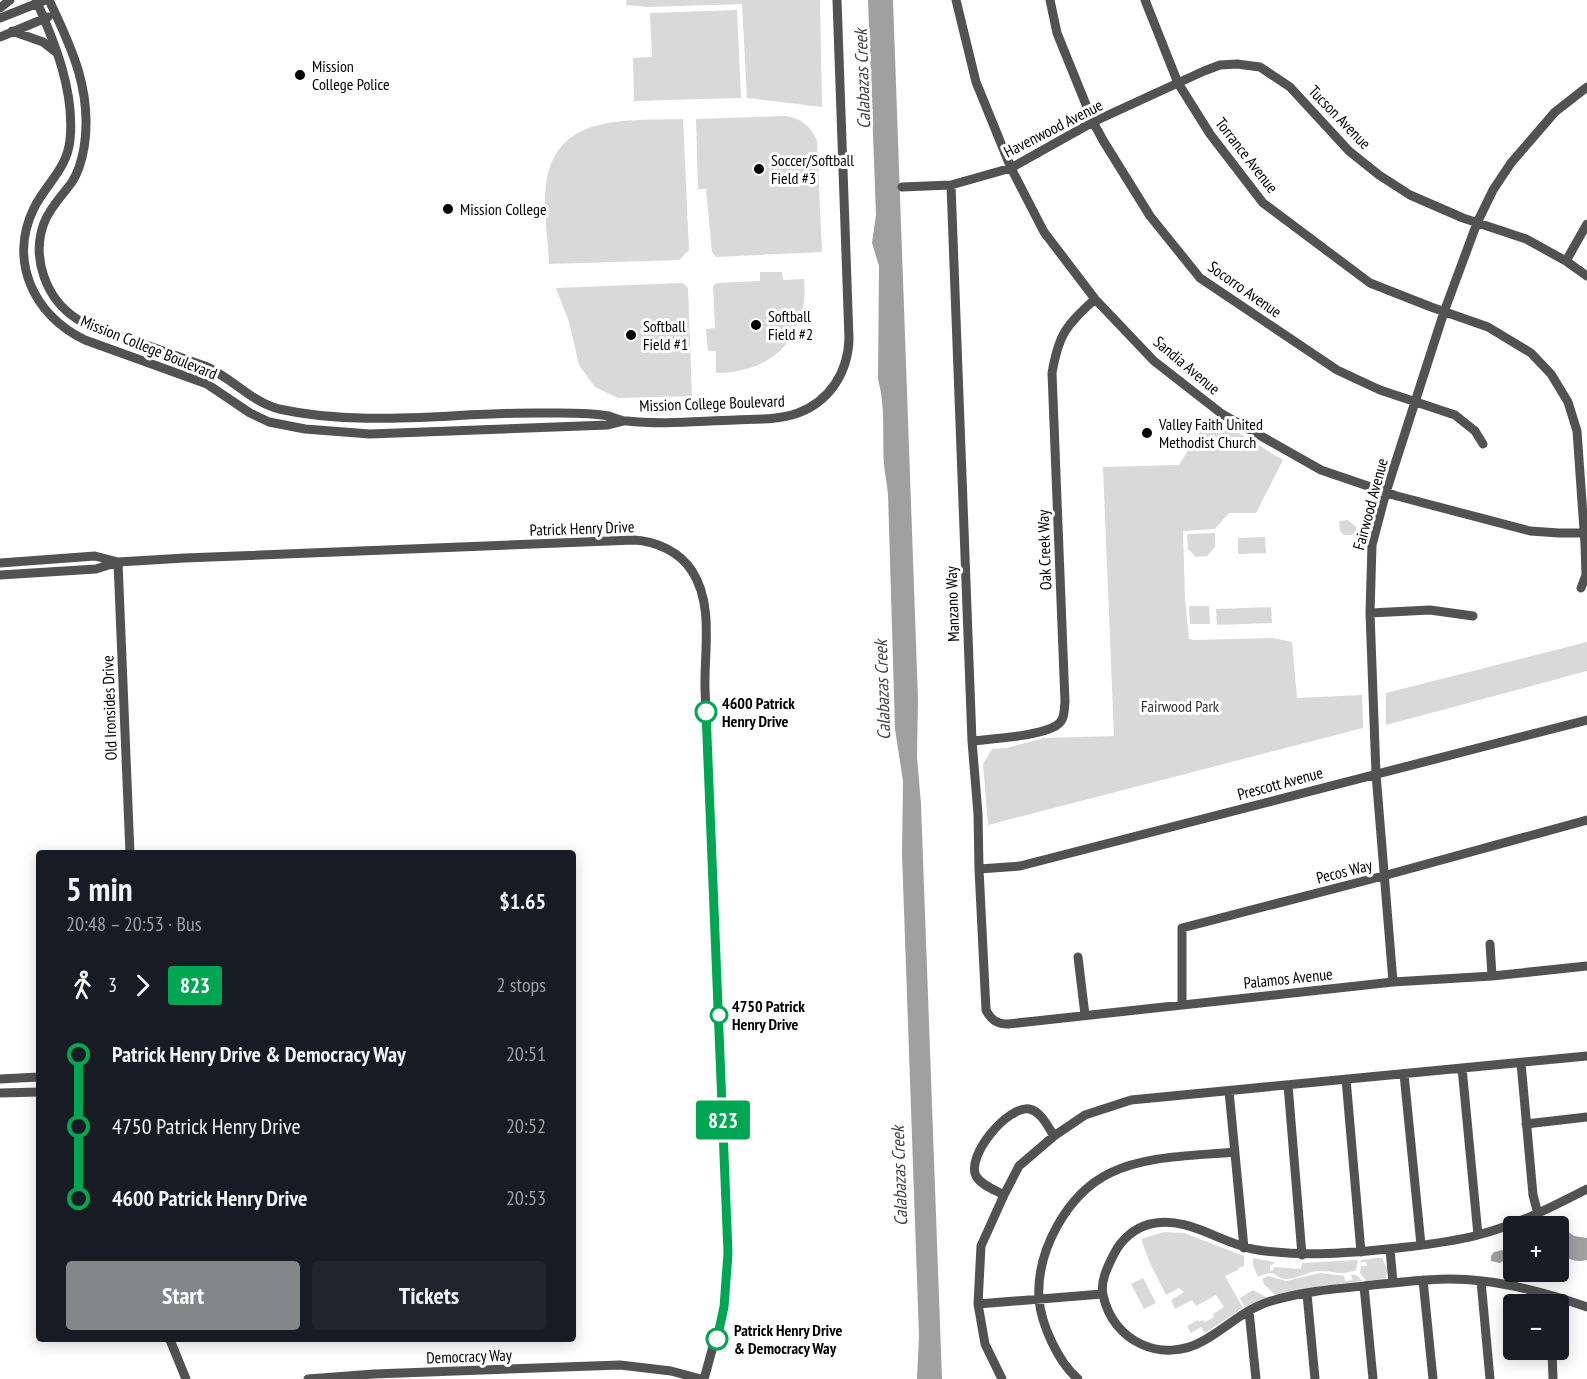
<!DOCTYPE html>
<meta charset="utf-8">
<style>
body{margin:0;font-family:"PT Sans Narrow",sans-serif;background:#20242c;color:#f1f3f6;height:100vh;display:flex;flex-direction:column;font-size:22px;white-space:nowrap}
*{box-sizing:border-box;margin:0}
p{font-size:20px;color:#9ea1a6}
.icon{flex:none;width:33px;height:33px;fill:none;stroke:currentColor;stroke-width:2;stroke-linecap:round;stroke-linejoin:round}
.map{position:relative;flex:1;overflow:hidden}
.drawer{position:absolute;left:36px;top:850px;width:540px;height:492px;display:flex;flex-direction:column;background:#171b24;border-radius:6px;box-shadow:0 3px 15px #0003}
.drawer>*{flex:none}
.badge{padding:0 12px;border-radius:4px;font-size:21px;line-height:39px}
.fabs{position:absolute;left:1503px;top:1216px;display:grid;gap:12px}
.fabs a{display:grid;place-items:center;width:66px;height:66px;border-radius:6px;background:#171b24;box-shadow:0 3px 15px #0003;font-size:30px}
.map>.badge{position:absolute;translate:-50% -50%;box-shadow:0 0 0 3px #fff}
.legs{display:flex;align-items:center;gap:9px;height:66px;padding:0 30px;font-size:20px}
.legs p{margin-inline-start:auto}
.headline{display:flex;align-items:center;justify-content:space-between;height:102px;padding:0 30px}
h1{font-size:33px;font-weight:800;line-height:45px}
.cta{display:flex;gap:12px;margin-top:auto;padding:12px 30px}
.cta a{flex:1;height:69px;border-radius:6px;background:#858687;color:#fff;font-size:24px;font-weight:800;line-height:69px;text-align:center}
.cta a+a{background:#20242c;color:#f1f3f6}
ul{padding:0 30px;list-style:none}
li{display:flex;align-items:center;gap:21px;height:72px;font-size:22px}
li i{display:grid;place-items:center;width:9px;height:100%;margin:0 8px;background:currentColor}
li i::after{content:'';width:15px;height:15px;margin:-8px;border:4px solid;border-radius:50%;background:#171b24}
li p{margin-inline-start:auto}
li:first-child i{background:linear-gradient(#0000 50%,currentColor 0)}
li:last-child i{background:linear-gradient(currentColor 50%,#0000 0)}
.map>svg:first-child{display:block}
.green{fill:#d9d9d9}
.water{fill:#a0a0a0}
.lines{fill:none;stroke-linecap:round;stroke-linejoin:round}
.minor{stroke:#525252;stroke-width:9}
.line-1-casing{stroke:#fff;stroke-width:14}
.line-1{stroke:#00a651;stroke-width:9}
.poi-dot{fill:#000;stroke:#fff;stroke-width:2}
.stop-1-dot{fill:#fff;stroke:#00a651;stroke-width:3}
.labels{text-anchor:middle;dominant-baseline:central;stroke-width:6;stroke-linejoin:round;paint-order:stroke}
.poi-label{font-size:16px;fill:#000;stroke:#fff;text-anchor:start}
.street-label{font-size:16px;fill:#000;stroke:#fff}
.stop-label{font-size:16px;font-weight:bold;fill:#000;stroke:#fff;text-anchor:start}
.park-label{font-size:16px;fill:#303030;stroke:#fff}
.water-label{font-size:18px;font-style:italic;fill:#414141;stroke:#fff}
</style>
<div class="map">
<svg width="1587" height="1379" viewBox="0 0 1587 1379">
<rect width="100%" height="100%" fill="#fff"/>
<path class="green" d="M627,0H820L822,107L747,98L742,4L649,7L626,5Z
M737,10L741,98L634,101L633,58L652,57L650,13Z
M785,116C801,118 811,126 817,141L822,252L716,257L712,252L706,189H698L696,119Z
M683,119L689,250L679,260L549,264C548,240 543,208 546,185C555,112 628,121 683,119Z
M760,272H782L783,280L804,279C810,335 772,374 716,373V351H708L706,329L715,328L713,286L717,283L760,281Z
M683,283L688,288L692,396L618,398L595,387L579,365L569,322L556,288Z
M1210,416L1283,460L1256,513H1229L1215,529L1183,531L1185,599L1189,639L1194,640L1273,638L1292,642L1297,698L1362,695L1363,728L988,825L983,764L992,749L1007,748L1044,738L1114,736L1103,467L1179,465Z
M1348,520L1356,527V531L1352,535H1344L1340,531L1339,521Z
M1215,533V547L1207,556L1196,557L1188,549L1187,534Z
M1265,537L1266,553L1238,554V538Z
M1189,606H1209L1210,624H1190Z
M1271,607L1272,623L1217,625L1216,609Z
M1587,642V671L1386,725V693Z
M1164,1232L1184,1233L1244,1256V1266L1238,1268V1270L1225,1276L1243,1308L1205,1333L1201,1327L1191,1333L1187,1326L1198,1320L1199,1322L1203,1320L1205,1322L1214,1317L1213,1314L1224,1307L1216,1295L1196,1306L1192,1300L1175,1309L1171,1300L1184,1292L1179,1288L1166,1295L1150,1263L1141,1239Z
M1253,1258L1274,1262V1264L1270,1265V1271L1273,1270L1274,1267L1301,1269L1302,1263L1358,1260L1356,1270C1342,1276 1334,1271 1320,1271C1309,1271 1299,1278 1288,1279C1275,1280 1278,1267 1258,1277L1253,1265Z
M1377,1258H1382L1388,1271L1386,1277L1385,1279L1366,1281L1360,1273L1361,1266H1367L1366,1262H1361V1260Z
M1320,1273L1344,1276L1345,1281L1352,1280L1351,1274L1358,1276L1362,1281L1307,1288L1276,1296L1264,1284L1262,1279L1268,1276L1286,1281Z
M1143,1278L1156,1303L1144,1309L1131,1284Z
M1253,1290L1268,1298L1245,1308L1240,1298Z"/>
<path class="water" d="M868,0H893L918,699L917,757L921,804L942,1379H917L919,1336L902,854L903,781L895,729L888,494C887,484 885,475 884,465C882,435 886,410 878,379L879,266L872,243L876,215Z
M1566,1230L1574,1236L1587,1238V1260C1574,1263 1569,1259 1559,1252V1234Z
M1503,1250H1513V1257L1507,1258L1500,1263L1491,1261V1256L1494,1252Z"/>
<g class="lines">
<path class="minor" d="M36,0C55,43 75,92 70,140C67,169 46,184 34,208C8,261 34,316 85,340L207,384L250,413L269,422L305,429L370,434L608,425L624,421
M49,0C72,48 93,93 84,148C82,159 78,173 72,182C62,196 50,207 44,223C31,258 46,299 77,319C92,328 111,333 128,339C154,347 179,357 205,366C231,377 251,402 279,409C365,428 454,412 541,413C563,413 588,412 609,416C615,418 621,421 627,421C663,425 699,421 735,420C756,419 779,420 798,413C830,401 848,372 849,339L837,0
M956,0L976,82L1011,168L1044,232L1095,299L1154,361L1222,414L1321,470L1397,496L1530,531L1559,533H1587
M1050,0L1057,33L1093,122L1104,142L1150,216L1200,278L1337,370L1380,390L1455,415L1475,431L1483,444
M1145,0L1178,83L1210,134L1263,203L1370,283L1431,307L1488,327L1531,353L1551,374L1568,402L1577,431L1585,544L1586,575L1581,588
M0,8L10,0
M0,18L43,1
M12,31L43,42L57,53
M0,37L48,17
M951,185L972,741L978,814L979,869L986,1010C991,1020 997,1024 1008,1024L1393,982L1492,976L1587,966
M902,187L951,185L1011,168L1093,122L1204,71L1220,65L1237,64L1260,67L1290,87L1349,151L1379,175L1410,195L1463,218L1526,239L1566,261L1587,276
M1566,261L1587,224
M118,562L130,854
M0,563L95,556L118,562
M0,575L96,569L118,562L185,558L634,540C656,541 680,552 692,571C714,605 704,651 705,688C707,743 709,797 713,852L728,1253L724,1307L704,1379
M1370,613L1430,610L1473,616
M972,741C992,739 1041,736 1057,725C1065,720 1064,710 1065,702L1052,373C1059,333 1066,326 1095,299
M979,869L1020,866L1587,720
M1490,944L1492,976
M1078,957L1085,1015
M1393,982L1376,774L1370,613L1372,545L1386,492L1444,312L1477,223L1493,190L1511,163L1555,112L1587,87
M1182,1004V928L1383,876L1587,820
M1521,1063L1533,1195L1538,1214
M1462,1068L1478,1235
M1404,1074L1421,1245
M0,1079L39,1077
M1346,1079L1361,1252
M1288,1085L1302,1255
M1229,1091L1244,1248
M0,1093L39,1092
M1526,1124L1587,1117
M1587,1189C1552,1207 1517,1225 1478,1235C1452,1242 1424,1245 1398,1248C1351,1253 1305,1257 1258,1250C1220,1244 1189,1215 1150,1224C1134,1228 1121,1240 1114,1254C1108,1266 1100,1281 1103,1295C1113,1342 1162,1364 1203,1341C1225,1329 1244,1310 1268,1302C1299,1292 1332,1289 1364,1286C1402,1282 1443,1276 1482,1281C1518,1285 1553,1295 1587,1307
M1004,1195C995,1190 981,1185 976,1176C966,1156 1007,1106 1029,1109C1041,1111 1048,1127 1054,1136
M1390,1249L1393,1283
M1423,1280L1433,1379
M1481,1281L1490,1379
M1364,1286L1373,1379
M1307,1294L1315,1379
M978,1304L1102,1294
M1249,1311L1256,1379
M170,1340L186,1379
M1552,1350L1553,1379
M308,1379L374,1374L620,1365L671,1371L701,1379
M1002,1379L985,1344L978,1304L981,1246L1004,1195L1019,1166L1054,1136L1085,1115L1131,1100L1587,1056
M1078,1379C1058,1362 1041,1324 1039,1299C1036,1251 1067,1194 1110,1173C1147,1155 1194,1156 1235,1152"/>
</g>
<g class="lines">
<g class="line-1-casing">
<path id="line-1" d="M706,712L728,1253L724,1307L717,1339"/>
</g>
<use href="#line-1" class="line-1"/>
</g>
<g class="poi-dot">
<circle cx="300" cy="75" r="6"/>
<circle cx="759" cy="169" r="6"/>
<circle cx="448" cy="209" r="6"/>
<circle cx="756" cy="325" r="6"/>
<circle cx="631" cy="335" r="6"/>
<circle cx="1147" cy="433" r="6"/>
</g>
<g class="stop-1-dot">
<circle cx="706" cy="712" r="10"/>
<circle cx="719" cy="1015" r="8"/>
<circle cx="717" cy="1339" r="10"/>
</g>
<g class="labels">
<g class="poi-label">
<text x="312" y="66">Mission<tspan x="312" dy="18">College Police</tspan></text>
<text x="771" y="160">Soccer/Softball<tspan x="771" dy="18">Field #3</tspan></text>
<text x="460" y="209">Mission College</text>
<text x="768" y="316">Softball<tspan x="768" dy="18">Field #2</tspan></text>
<text x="643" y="326">Softball<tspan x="643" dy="18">Field #1</tspan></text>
<text x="1159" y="424">Valley Faith United<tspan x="1159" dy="18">Methodist Church</tspan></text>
</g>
<g class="street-label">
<text transform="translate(1340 117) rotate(46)">Tucson Avenue</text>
<text transform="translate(1053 128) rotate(-27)">Havenwood Avenue</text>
<text transform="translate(1247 155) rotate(52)">Torrance Avenue</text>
<text transform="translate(1245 289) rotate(35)">Socorro Avenue</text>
<text transform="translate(149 347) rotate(22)">Mission College Boulevard</text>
<text transform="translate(1187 365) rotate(40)">Sandia Avenue</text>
<text transform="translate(712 403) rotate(-2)">Mission College Boulevard</text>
<text transform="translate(1370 504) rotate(-75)">Fairwood Avenue</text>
<text transform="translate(582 528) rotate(-2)">Patrick Henry Drive</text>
<text transform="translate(1044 550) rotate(-92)">Oak Creek Way</text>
<text transform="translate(952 604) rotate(-92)">Manzano Way</text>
<text transform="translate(109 708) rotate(-92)">Old Ironsides Drive</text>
<text transform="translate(1280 783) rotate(-15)">Prescott Avenue</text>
<text transform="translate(1344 871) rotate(-14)">Pecos Way</text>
<text transform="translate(1288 978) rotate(-6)">Palamos Avenue</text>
<text transform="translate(469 1356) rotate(-2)">Democracy Way</text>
</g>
<g class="stop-label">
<text x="722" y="703">4600 Patrick<tspan x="722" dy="18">Henry Drive</tspan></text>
<text x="732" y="1006">4750 Patrick<tspan x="732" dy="18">Henry Drive</tspan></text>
<text x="734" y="1330">Patrick Henry Drive<tspan x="734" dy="18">&amp; Democracy Way</tspan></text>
</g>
<g class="park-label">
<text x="1180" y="706">Fairwood Park</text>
</g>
<g class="water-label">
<text transform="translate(862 79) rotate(-92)">Calabazas Creek</text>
<text transform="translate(882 690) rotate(-92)">Calabazas Creek</text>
<text transform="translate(899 1176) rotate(-92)">Calabazas Creek</text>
</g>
</g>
</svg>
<div class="fabs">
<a>+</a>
<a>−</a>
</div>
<b class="badge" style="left:723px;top:1120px;background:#00a651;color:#fff">823</b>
<section class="drawer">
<div class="headline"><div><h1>5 min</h1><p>20:48 – 20:53 · Bus</p></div><b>$1.65</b></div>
<div class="legs"><svg class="icon" aria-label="walk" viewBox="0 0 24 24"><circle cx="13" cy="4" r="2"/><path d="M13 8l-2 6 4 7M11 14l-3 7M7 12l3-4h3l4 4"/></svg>3<svg class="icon" aria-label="forward" viewBox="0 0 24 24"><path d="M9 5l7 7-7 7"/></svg><b class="badge" style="background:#00a651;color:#fff">823</b><p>2 stops</p></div>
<ul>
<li><i style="color:#00a651"></i><b>Patrick Henry Drive &amp; Democracy Way</b><p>20:51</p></li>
<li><i style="color:#00a651"></i><span>4750 Patrick Henry Drive</span><p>20:52</p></li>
<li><i style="color:#00a651"></i><b>4600 Patrick Henry Drive</b><p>20:53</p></li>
</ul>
<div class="cta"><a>Start</a><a>Tickets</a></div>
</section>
</div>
